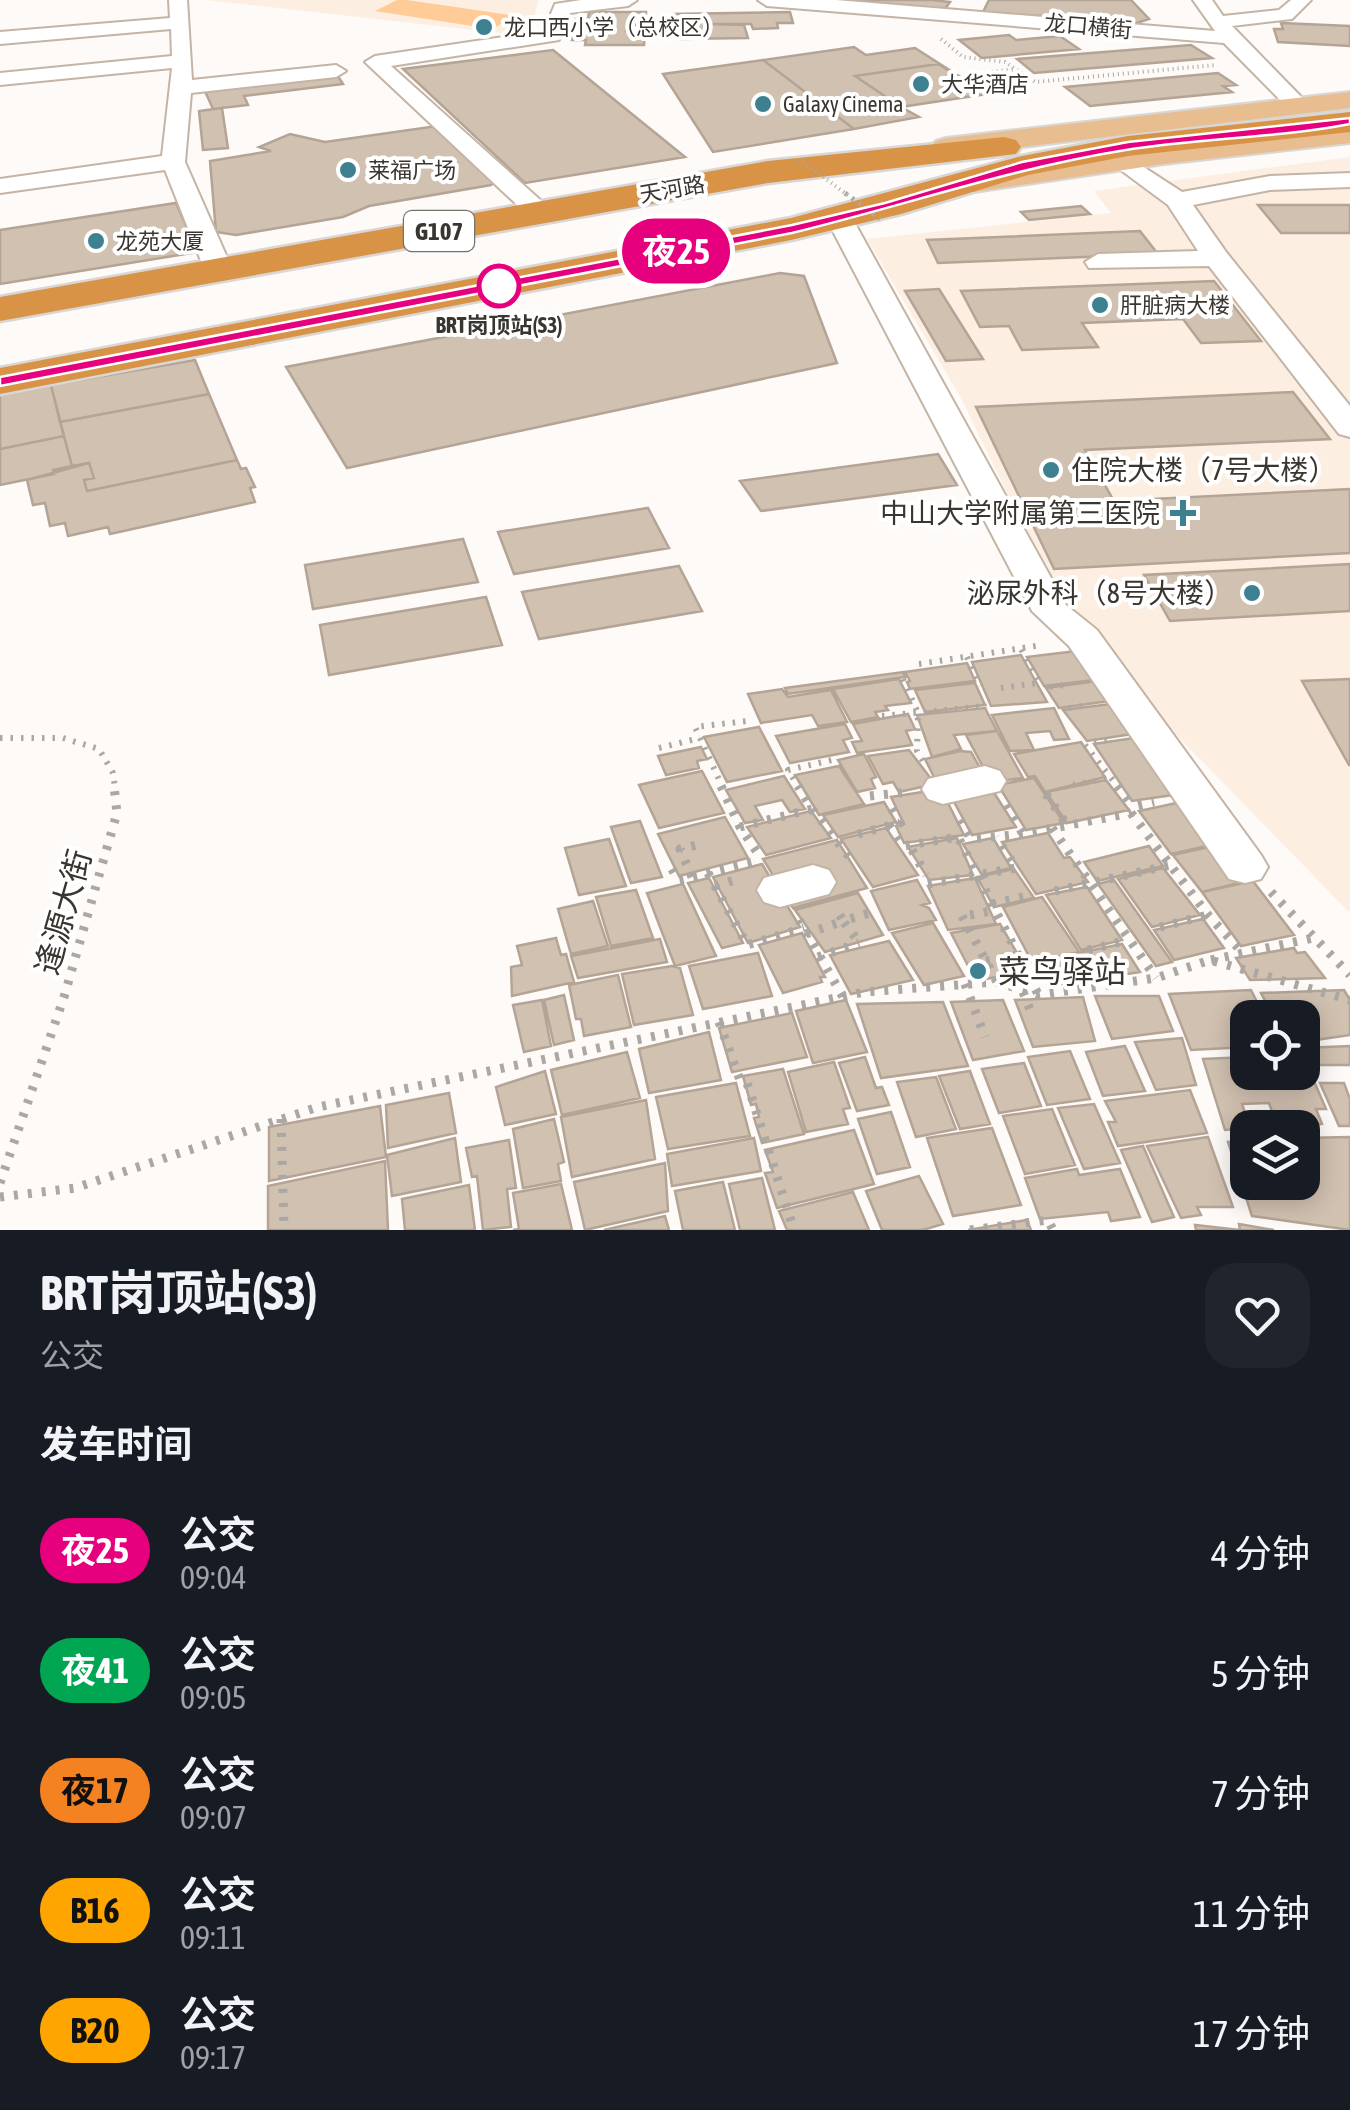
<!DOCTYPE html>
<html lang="zh">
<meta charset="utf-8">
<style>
body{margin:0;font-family:"Asap Condensed","Noto Sans SC",sans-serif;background:#20242c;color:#f1f3f6;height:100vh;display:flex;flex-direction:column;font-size:38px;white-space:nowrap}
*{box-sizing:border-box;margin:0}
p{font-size:32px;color:#9ea1a6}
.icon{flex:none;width:55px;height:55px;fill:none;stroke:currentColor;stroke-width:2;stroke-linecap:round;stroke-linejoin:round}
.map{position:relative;height:1230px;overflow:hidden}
.sheet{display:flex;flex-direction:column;background:#171b24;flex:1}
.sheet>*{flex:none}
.badge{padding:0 20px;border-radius:32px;font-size:35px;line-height:65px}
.controls{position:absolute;left:1230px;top:1000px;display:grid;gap:20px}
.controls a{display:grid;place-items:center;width:90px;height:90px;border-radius:20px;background:#171b24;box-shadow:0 5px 25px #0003;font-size:50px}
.map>.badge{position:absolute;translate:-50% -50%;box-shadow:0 0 0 5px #fff}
h2{padding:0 40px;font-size:38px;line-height:90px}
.round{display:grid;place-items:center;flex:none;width:105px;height:105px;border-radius:30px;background:#20242c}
.headline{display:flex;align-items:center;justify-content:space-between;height:170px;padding:0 40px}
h1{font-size:48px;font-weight:700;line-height:75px}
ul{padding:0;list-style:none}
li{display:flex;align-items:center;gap:30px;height:120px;padding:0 40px}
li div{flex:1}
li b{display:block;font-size:38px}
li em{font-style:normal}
li .badge{min-width:110px;font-weight:700;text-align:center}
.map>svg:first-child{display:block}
.built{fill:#fceee1}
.green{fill:#ffcb97}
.building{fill:#d1c1b1;stroke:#b4a495;stroke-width:2.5}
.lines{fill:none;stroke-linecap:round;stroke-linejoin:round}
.minor-casing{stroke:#c4b4a5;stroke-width:4}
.major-casing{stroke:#d8d7d5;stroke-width:4}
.highway-casing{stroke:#d8d7d5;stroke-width:5}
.path-far2{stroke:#aba7a2;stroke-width:4;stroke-dasharray:1 4;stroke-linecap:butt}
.path-far1{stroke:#aba7a2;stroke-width:6;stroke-dasharray:2.5 8;stroke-linecap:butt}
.path{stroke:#aba7a2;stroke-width:9;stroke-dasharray:4 10;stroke-linecap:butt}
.minor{fill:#fff;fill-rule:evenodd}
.major{fill:#e8be90;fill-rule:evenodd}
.highway{fill:#d89346;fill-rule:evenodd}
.path-bridge-far1{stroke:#aba7a2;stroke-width:4;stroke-dasharray:1 4;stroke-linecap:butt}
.path-bridge{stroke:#aba7a2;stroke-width:5;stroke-dasharray:2.5 6;stroke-linecap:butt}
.line{fill:#e6007e;stroke:#fff;stroke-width:2.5}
.poi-dot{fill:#3d8090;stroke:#fff;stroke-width:4}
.stop-dot{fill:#fff;stroke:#e6007e;stroke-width:5}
.labels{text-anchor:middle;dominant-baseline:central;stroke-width:8;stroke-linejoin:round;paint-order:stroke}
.far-street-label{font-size:22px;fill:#3b352f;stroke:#fff}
.far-poi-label{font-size:22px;fill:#3b352f;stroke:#fff;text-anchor:start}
.far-stop-label{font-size:22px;font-weight:bold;fill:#3b352f;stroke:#fff}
.shield{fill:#fff;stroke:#76726d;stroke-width:2.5}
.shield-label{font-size:25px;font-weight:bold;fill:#3b352f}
.poi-label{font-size:28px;fill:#3b352f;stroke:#fff;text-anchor:end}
.near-street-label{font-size:32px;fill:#3b352f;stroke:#fff}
.near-poi-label{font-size:32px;fill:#3b352f;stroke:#fff;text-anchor:start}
</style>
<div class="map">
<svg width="1350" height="1230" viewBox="0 0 1350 1230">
<rect width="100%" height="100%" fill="#fefaf7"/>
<path class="built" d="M207,0H539L528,36Z
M1350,157V913L1073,629L961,398L867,239L1111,213L1094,191Z"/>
<path class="green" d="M397,0H407L516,16L492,29L375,11Z"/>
<path class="building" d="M847,0H932L950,2L945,9Z
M989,0H1131L1149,19L1137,23L983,12Z
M589,12H646V25H627L626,31H645L644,45H585L586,40H572L573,32H597L598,25H575V19H588Z
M790,12L793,23H777L778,28L753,29L751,24H708L744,25L748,38L678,39L676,30H691L689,20H673L672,14Z
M1281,23L1350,26V46L1278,42L1274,29H1283Z
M1009,35L1016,40L1060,36L1079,49L982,58L959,40Z
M1191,45L1212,58L1034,73L1017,59Z
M854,47L866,55L915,48L987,94L901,107L919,117L854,129L763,60Z
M553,50L685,157L525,183L403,69Z
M763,60L854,129L713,152L663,74Z
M938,64L987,94L901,107L855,76Z
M336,73L343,84L244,96L248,105L213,109L204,89Z
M1218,73L1236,85L1223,86L1232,92L1090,106L1065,87Z
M222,108L228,148L203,150L199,111Z
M437,126L496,180L491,185L369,206L343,217L236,235L216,232L210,161L271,151L259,147L290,134L325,142Z
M176,203L198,252L0,284V230Z
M1258,205H1350V233H1281Z
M1081,206L1090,214L1029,220L1021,212Z
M1140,231L1158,254L938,263L927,240Z
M780,273L804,276L837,363L347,468L286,367Z
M1214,281L1261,341L1201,343L1183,319L1082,323L1098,347L1022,350L1009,326L980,327L961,291Z
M939,289L983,359L946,361L905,291Z
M195,360L209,394L60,422L51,385Z
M51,385L64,436L0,449V395Z
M1293,392L1330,439L1085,450L1114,501L1350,489V553L1054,569L976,407Z
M209,394L237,460L87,491L84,480L94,478L89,463L72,466L60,422Z
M64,436L72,466L53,470L54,474L0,485V449Z
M938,454L957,485L761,511L740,481Z
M237,460L241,469L246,468L255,487L250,488L255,502L110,534L108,527L68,536L65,523L50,526L45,503L33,505L27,480L89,463L94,478L84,480L87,491Z
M648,508L669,548L514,574L498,532Z
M463,539L478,582L313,609L305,565Z
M1350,564V611L1170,621L1144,575Z
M679,566L702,611L539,639L522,592Z
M486,597L502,645L329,675L320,625Z
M1084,650L1103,679L1044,686L1027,657Z
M1021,655L1047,702L991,706L972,662Z
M967,663L975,681L910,689L907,682L910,681L905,672Z
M903,672L905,677L788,694L785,688Z
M899,679L911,703L885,706L888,710L875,712L878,717L851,722L833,689Z
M1350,679V765H1349L1302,681Z
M1104,680L1117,700L1059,708L1046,688Z
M975,683L985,705L925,712L915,690Z
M782,689L788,697L831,690L847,722L818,726L812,715L761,723L748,694Z
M1118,703L1139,733L1087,741L1063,710Z
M985,708L997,731L954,735L961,749L932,757L917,715Z
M1054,708L1069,739L1054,740L1050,731L1026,733L1034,750L1010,751L992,715Z
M908,714L915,729L906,731L912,745L857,753L852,742L862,741L853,724Z
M845,724L852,738L843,740L849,752L790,763L776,736Z
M759,727L782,771L727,782L704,737Z
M997,731L1023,778L991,782L966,735Z
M1140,737L1180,794L1132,801L1094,744Z
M1081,742L1105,777L1045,792L1035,776L1028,777L1014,754Z
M701,747L707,759L697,761L699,768L666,775L658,756Z
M909,750L935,784L899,792L893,782L883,784L868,756Z
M960,751L971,752L987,780L935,779L925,759Z
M864,754L876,777L871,779L875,788L857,792L838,760Z
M839,766L864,804L819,815L795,775Z
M702,771L724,813L659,828L639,785Z
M784,776L805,809L790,812L782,800L755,806L763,820L745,823L726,790Z
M1034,778L1064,823L1026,830L998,785Z
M1106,780L1129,810L1067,823L1046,792Z
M987,782L1016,827L972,835L947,789Z
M934,790L946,799L964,835L904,843L896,826L904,824L891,797Z
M1186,801L1220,843L1171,854L1139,811Z
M884,802L896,822L838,837L823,815Z
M811,811L831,838L766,855L747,827Z
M725,817L748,858L679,876L658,834Z
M640,821L662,877L631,883L611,827Z
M886,828L918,875L873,887L841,839Z
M1048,833L1064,858L1070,857L1088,882L1036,894L1002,842Z
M957,838L973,875L929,880L908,847Z
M993,838L1011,868L982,875L963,844Z
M609,839L626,886L579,895L565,848Z
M837,840L867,888L793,908L763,859Z
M1222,844L1251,880L1202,892L1173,855Z
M1149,846L1163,866L1097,881L1084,862Z
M762,864L800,927L748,943L713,877Z
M1163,868L1200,915L1152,927L1118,879Z
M1014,869L1034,898L994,907L977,877Z
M709,878L743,943L722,948L688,883Z
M975,878L996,924L948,930L928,886Z
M917,880L930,903L922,905L929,908L936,920L889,930L871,891Z
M1114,880L1172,962L1156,966L1098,884Z
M1253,881L1294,935L1241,946L1202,892Z
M683,884L716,956L675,966L647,893Z
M1087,887L1122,940L1081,950L1046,895Z
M636,890L653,938L611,946L596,897Z
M858,893L883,935L825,952L795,910Z
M1042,897L1079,952L1032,962L1003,907Z
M593,901L608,946L571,954L558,909Z
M1203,919L1224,948L1174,960L1154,930Z
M933,923L964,976L924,985L892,933Z
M1000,924L1017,953L1012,954L1020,972L976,981L951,933Z
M802,933L825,977H820L822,982L783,993L759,945Z
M556,938L561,955L566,954L574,982L512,996L511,967L522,965L517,946Z
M660,939L667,962L578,978L571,956Z
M889,941L913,980L851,994L830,955Z
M1122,944L1140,972L1049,986L1035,962Z
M1294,948L1297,953L1305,952L1325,978L1250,980L1236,958Z
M758,953L772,996L703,1009L689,966Z
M672,966L680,968L693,1015L634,1025L622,974Z
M618,975L631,1027L584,1036L581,1019H576L569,985Z
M1251,990L1265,1018H1248V1047L1191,1050L1169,994Z
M1344,990L1350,1000V1035L1302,1042V1018H1274L1261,993Z
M564,995L574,1040L554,1045L544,1000Z
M1095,996H1159L1173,1031L1112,1039Z
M1083,997L1095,1041L1033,1047L1015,1000Z
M542,1000L551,1046L524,1052L513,1005Z
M846,1000L867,1052L813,1063L796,1011Z
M1003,1000L1024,1051L973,1060L951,1002Z
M943,1002L968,1066L881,1078L857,1004Z
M792,1013L807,1057L732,1072L719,1028Z
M709,1032L721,1080L649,1093L639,1049Z
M1182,1038L1196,1085L1156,1090L1135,1042Z
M1125,1046L1145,1091L1103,1096L1086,1052Z
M1350,1046V1065H1307L1326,1109H1316L1322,1124L1278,1128L1269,1103L1242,1104L1250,1128L1225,1130L1203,1059L1248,1057V1072H1302V1048Z
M1070,1051L1090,1099L1047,1105L1028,1057Z
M627,1052L640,1098L562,1115L551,1070Z
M865,1057L876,1088L882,1087L889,1105L857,1111L839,1063Z
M834,1062L850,1108L843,1109L848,1124L806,1132L788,1072Z
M1024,1063L1041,1106L999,1113L982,1069Z
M783,1069L804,1134L762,1143L754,1118L759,1117L756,1104L751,1105L743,1076Z
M545,1071L556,1114L505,1125L496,1087Z
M970,1071L990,1124L960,1129L939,1076Z
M936,1077L956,1129L916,1137L897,1082Z
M736,1083L750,1136L668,1149L656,1097Z
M1320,1083H1344L1350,1099V1126H1339Z
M1190,1090L1207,1133L1118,1146L1108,1122H1116L1105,1101Z
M449,1093L456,1133L388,1148L386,1105Z
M646,1100L655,1159L572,1177L561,1117Z
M1094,1104L1120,1163L1084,1169L1058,1108Z
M380,1106L386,1157L269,1181V1127Z
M1052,1109L1075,1165L1025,1174L1003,1116Z
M891,1112L910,1167L877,1174L858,1119Z
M554,1119L564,1162L558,1164L561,1181L523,1188L513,1129Z
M992,1128L1021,1205L953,1216L927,1138Z
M854,1130L874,1184L777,1208L765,1173L773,1172L765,1150Z
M1208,1137L1233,1207H1197L1201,1215L1181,1218L1147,1146Z
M1350,1137V1230L1252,1216L1228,1142L1248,1141V1182H1302V1138Z
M455,1138L461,1182L392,1196L387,1155Z
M754,1138L761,1171L672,1186L667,1154Z
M509,1140L516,1188L507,1189L511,1227L483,1230L477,1176L472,1177L466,1148Z
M1143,1146L1174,1217L1152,1222L1121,1150Z
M385,1161L388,1230H268V1186Z
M665,1163L668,1211L585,1230L574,1182Z
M1077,1169L1079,1175L1120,1169L1140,1217L1111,1221L1108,1212L1040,1219L1025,1178Z
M919,1176L943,1224L923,1230H882L866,1191Z
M762,1178L775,1230H740L729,1184Z
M723,1182L735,1230H683L675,1191Z
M561,1184L572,1230H513L519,1229L513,1193Z
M469,1185L475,1230H405L402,1199Z
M853,1192L869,1230H787L779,1211Z
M665,1216L669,1230H604Z
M1027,1220L1031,1230H968Z
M1239,1224L1274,1230H1196L1195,1225L1240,1230Z"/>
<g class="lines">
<g class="minor-casing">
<path id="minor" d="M169,0H187L192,80L336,65L346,71L336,77L191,93L185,162L233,271L219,279L205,271L165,170L0,193V179L162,156L172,68L0,85V73L172,56L171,29L0,44V32L170,18Z
M581,0H637L628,6L570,13L559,40L391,66L548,207L552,212L548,217H530L365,62L375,56L544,31L555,4Z
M758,0H836L1215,31L1193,0H1212L1223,16L1279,10L1291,0H1311L1292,19L1232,26L1309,105L1306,110H1290L1224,43L767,6Z
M1122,153L1182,192L1270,176L1350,173V187L1270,190L1193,205L1226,252L1350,406V437L1339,434L1209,266L1089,268L1085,262L1098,254L1198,251L1168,205L1114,165L1110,160Z
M839,210L852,218L1066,605L1097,630L1261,855L1268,867L1261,879L1245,883L1229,879L1069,646L1032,611L826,218Z
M985,766L1000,771L1006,781L1000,791L943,804L928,799L922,789L928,779Z
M813,865L829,870L836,882L829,894L780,907L764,902L757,890L764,878Z"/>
</g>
<g class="major-casing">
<path id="major" d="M1350,92V108L946,156L936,153L931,147L936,141L946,138Z
M1350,125V143L1164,164L974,192L963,190L959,183L963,176L974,174L1164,146Z"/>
</g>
<g class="highway-casing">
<path id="highway" d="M1350,112V132L1128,156L1028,175L901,214L791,240L0,394V368L791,218L1022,156L1128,136Z
M1004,137L1016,140L1021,147L1016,154L768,183L0,321V297L768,161Z"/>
</g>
<path class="path-far2" d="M941,39L963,57L1005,62L1035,82L1215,65
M967,75L1016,69"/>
<path class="path-far1" d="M967,657L980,686
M919,664L1042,645
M903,679L918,713L917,751L924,763
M1050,687L1071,684
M1001,688L1039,683L1021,649
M1069,708L1089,705
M882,716L987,706
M0,738H63L99,749L113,773L115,788
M1094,742L1111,739
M1085,745L1119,788
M659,748L700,738
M1073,785L1110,778
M723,788L695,727L747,721
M799,788L788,770L832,760"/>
<path class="path" d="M721,786L740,827L761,858
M1117,786L1133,807
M1046,794L1067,825
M870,796L909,792
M1006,805L1023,834
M812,809L854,863
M1131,813L1208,915L1242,952
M960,820L971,839L1023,834L1131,813L1133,807L1154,802
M889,825L903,846L958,837L1038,994
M740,827L812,809L798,786
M1052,828L1156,978
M858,834L900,823L887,801
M912,850L926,875
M672,869L678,880L757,861
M708,873L747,945L804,928
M692,877L680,849L701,844
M928,884L1016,868L996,837
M715,886L742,878
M1055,891L1171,865
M1271,892L1350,975
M992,904L1032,895
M970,915L996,910
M962,916L997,982
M799,920L843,997
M1160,927L1208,915
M806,934L843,921L836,909
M855,937L843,921L876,911
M1088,950L1128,940
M818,957L859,943
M1211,960L1313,938
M986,961L1018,955
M1024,966L1078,955
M965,984L985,1037
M1023,992L1033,1017
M719,1022L740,1080L747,1083L794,1230
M281,1119L284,1230
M0,1183L64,997L117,813L114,786
M0,1197L75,1188L318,1107L864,992L997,982L1039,995L1156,978L1210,960L1350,1000
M970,1230L1048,1220L1053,1230"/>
<use href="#minor" class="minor"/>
<use href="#major" class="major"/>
<use href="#highway" class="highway"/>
<path class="path-bridge-far1" d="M799,159L849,196"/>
<path class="path-bridge" d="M845,193L880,219"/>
</g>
<path class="line" d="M1350,118V124C1279,138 1201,138 1126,150C1012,168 903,206 792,233L0,386V377L792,225L885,203L1022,162L1128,142Z"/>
<g class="poi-dot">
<circle cx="484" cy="27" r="10"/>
<circle cx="921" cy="84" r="10"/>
<circle cx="763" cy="104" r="10"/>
<circle cx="348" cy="170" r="10"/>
<circle cx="96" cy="241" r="10"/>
<circle cx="1100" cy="305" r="10"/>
<circle cx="1051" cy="470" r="10"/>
<path d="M1178 498h10v10h10v10h-10v10h-10v-10h-10v-10h10z"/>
<circle cx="1252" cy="593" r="10"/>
<circle cx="978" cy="971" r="10"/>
</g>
<circle class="stop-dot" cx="499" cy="286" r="20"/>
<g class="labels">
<g class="far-street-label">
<text transform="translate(1088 26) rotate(5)">龙口横街</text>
<text transform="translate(672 189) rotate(-10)">天河路</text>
</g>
<g class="far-poi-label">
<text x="504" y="27">龙口西小学（总校区）</text>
<text x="941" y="84">大华酒店</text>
<text x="783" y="104">Galaxy Cinema</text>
<text x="368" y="170">莱福广场</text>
<text x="116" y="241">龙苑大厦</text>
<text x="1120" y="305">肝脏病大楼</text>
</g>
<g class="far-stop-label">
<text x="499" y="325">BRT岗顶站(S3)</text>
</g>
<rect class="shield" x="404" y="211" width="70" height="40" rx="8"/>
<g class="shield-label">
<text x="439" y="231">G107</text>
</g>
<g class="poi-label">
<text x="1071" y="470" text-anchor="start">住院大楼（7号大楼）</text>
<text x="1160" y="513">中山大学附属第三医院</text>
<text x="1232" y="593">泌尿外科（8号大楼）</text>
</g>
<g class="near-street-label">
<text transform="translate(63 912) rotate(-74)">逢源大街</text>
</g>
<g class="near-poi-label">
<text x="998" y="971">菜鸟驿站</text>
</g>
</g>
</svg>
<div class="controls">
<a><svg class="icon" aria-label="locate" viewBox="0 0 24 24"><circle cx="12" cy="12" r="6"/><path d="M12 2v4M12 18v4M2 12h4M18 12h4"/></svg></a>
<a><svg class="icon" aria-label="layers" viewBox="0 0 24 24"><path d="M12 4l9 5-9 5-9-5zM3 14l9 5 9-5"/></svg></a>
</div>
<b class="badge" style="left:676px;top:251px;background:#e6007e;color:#fff">夜25</b>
</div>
<section class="sheet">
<div class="headline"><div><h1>BRT岗顶站(S3)</h1><p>公交</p></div><a class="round"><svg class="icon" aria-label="heart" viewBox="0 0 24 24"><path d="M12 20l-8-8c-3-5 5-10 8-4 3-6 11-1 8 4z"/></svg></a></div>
<h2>发车时间</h2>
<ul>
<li><span class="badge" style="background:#e6007e;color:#fff">夜25</span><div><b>公交</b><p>09:04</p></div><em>4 分钟</em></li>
<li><span class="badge" style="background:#00a651;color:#fff">夜41</span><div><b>公交</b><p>09:05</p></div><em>5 分钟</em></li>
<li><span class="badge" style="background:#f58220;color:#111">夜17</span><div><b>公交</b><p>09:07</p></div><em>7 分钟</em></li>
<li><span class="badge" style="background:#ffa500;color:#111">B16</span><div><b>公交</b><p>09:11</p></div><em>11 分钟</em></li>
<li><span class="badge" style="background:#ffa500;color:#111">B20</span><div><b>公交</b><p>09:17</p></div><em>17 分钟</em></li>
</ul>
</section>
